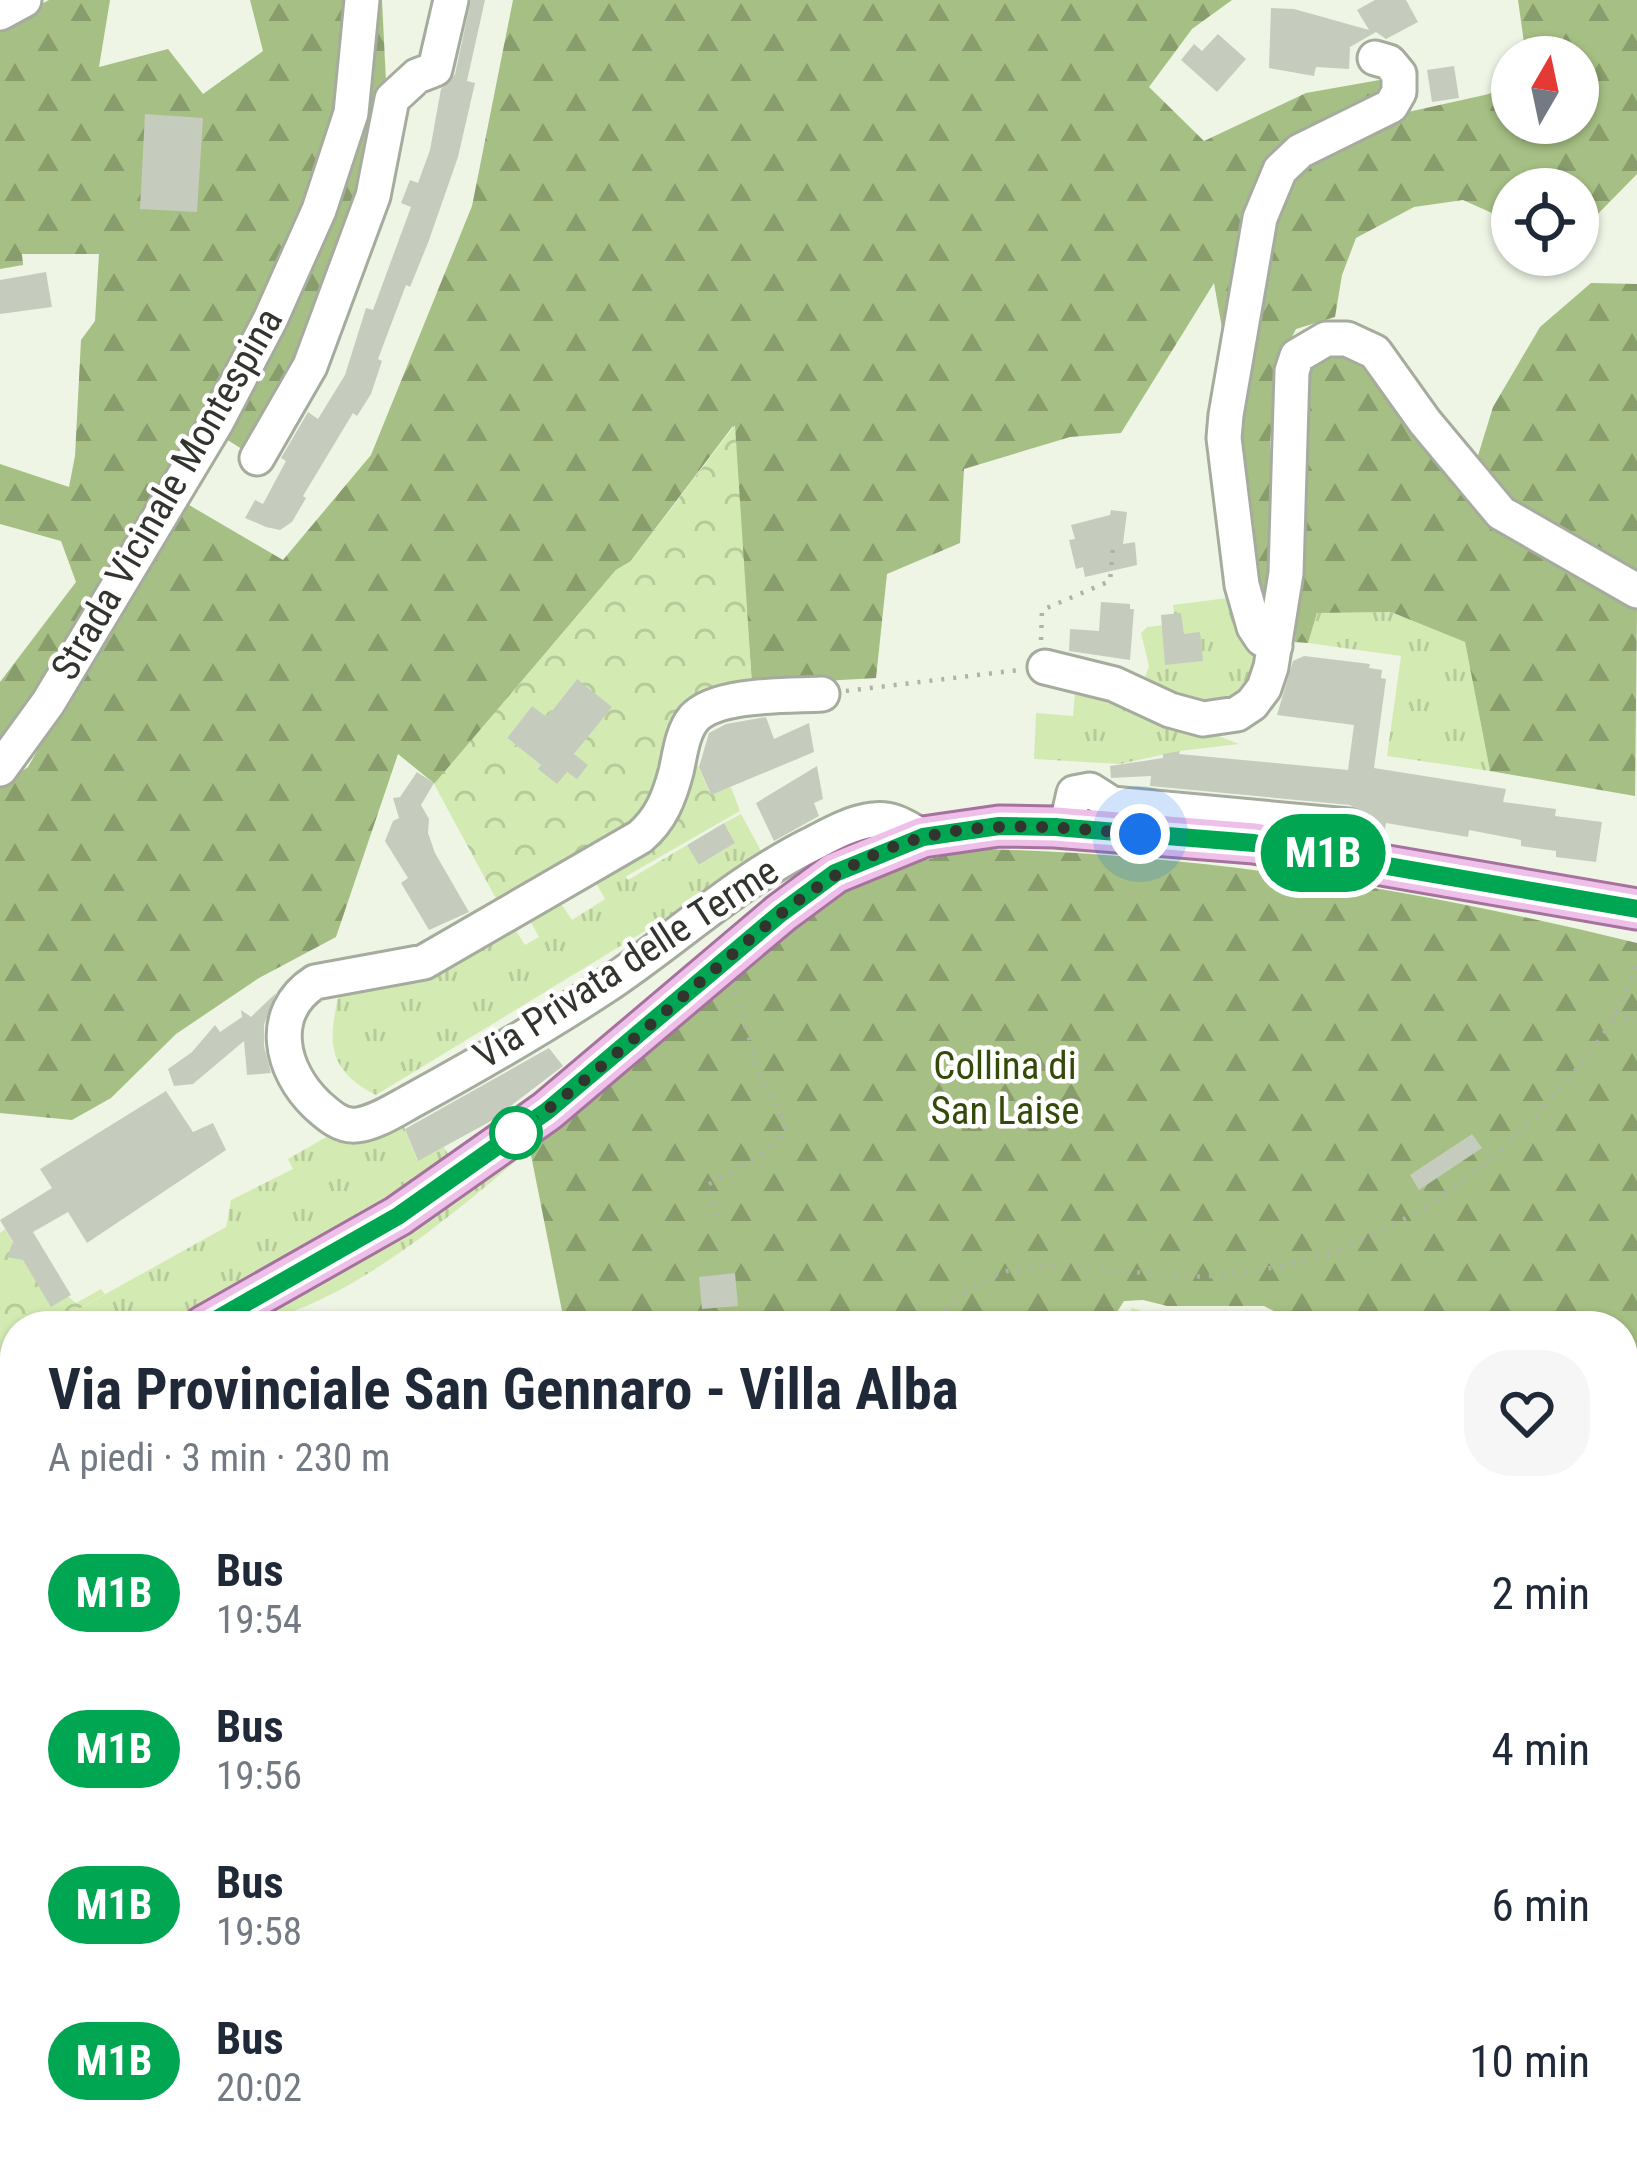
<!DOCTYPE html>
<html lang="it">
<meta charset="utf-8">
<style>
body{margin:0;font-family:"Roboto Condensed",sans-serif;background:#f6f6f7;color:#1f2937;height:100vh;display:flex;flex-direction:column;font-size:45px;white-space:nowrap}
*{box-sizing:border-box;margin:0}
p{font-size:39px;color:#747a83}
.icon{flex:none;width:66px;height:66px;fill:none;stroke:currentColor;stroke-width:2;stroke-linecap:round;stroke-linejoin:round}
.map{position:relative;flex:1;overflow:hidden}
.side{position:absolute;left:0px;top:1311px;width:1638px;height:852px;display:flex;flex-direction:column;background:#fff;border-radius:48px 48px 0 0;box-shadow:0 3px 9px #0004}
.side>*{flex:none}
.badge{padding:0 24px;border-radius:39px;font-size:42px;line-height:78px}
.needle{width:78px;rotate:9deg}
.controls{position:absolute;left:1491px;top:36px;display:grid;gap:24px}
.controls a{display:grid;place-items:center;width:108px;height:108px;border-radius:50%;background:#fff;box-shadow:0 3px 9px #0004;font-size:60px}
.you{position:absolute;width:60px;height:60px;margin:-30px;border:9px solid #fff;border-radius:50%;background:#1a73e8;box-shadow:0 0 0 18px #1a73e833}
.map>.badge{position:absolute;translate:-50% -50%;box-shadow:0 0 0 6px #fff}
.round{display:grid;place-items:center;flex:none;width:126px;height:126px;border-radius:48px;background:#f6f6f7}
.overview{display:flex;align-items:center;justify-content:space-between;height:204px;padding:0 48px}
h1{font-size:57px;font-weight:700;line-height:90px}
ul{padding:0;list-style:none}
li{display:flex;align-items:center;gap:36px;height:156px;padding:0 48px}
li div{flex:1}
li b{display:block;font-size:45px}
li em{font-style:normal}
li .badge{min-width:132px;font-weight:700;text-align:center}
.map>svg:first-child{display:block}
.grass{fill:url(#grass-tufts)}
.forest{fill:url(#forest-firs)}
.park{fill:url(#park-crowns);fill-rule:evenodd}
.building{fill:#c5ccbd}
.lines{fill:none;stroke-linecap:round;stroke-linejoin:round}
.minor-casing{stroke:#a5ac9d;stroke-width:39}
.major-casing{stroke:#a5729e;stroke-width:45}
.path{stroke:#aeb3a7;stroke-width:4.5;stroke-dasharray:3 9;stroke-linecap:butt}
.minor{stroke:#fff;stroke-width:33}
.major{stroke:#eebfe9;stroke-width:39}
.line-casing{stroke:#fff;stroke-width:27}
.line{stroke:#00a651;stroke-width:18}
.walk{stroke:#32342e;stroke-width:12;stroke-dasharray:0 21.6}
.stop-dot{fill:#fff;stroke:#00a651;stroke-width:6}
.labels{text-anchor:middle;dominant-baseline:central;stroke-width:9;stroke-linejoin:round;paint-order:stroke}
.street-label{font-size:39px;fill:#32342e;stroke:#fff}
.park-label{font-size:39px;fill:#344a08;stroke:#fff}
</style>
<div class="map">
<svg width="1637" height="2163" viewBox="0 0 1637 2163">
<defs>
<pattern id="grass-tufts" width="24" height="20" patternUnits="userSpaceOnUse" patternTransform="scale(3)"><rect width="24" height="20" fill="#d3ebb3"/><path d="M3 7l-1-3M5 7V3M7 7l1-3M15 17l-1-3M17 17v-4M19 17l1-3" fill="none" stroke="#b6ca9a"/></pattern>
<pattern id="forest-firs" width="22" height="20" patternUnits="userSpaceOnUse" patternTransform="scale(3)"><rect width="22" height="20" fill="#a6bf84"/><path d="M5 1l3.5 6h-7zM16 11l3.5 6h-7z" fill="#889c6c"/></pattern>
<pattern id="park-crowns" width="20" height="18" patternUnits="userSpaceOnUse" patternTransform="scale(3)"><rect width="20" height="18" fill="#d3ebb3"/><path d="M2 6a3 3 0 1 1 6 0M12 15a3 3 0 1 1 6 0" fill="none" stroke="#b6ca9a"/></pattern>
</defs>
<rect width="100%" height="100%" fill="#eef5e5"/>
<path class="grass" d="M1227,598L1264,653L1257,691L1223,713L1142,686L1149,666L1141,633L1147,627L1182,623L1181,614H1174L1173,605Z
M1391,612L1465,642L1490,771L1387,756L1401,656L1308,643L1317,613Z
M1076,681L1239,744L1180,751L1120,764L1034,759L1036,713L1073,716Z
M741,814L765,858L376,1095C325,1069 328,1040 340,989L429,977L515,929L525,945L539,937L530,921L558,899L572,920L605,899L593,878L617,863L628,880L687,845L700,865L735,843L724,823Z
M401,1119L417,1160L443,1146L450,1157L430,1168L436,1178L174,1326H48L226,1227L231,1200L293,1169L288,1159L337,1131Z
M529,1150C452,1215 326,1326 221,1326L468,1177Z
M0,1971L15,2012V2023L6,2031L15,2058V2148H27V2163H0Z"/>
<path class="forest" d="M49,0H110L99,67L168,49L203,94L263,51L250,0H351L347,78L321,185L197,432L0,750V682L76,582L61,541L0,524V464L69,487L75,456L81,340L95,321L99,254H22L23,265L0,269V27Z
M369,0H382L386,82L349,233L301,368L253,456L226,439L299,281Z
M513,0H1232L1192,29L1149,87L1204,141L1306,93L1385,79L1373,105L1303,138L1226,351L1214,283L1121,433L1070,437L964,469L960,543L887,574L876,678L752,685L733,426L630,562L616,570L435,784L398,754L336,937L259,978L176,1034L111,1098L72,1120L0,1113V786L28,767L143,565L189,505L283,560L371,455L472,206Z
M1518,0H1637V174L1591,221L1578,222V189H1512V222L1463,200L1414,207L1356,238L1342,275L1335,317L1296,329L1278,364L1270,442L1272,536L1264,628L1234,420L1265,250L1287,174L1408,112L1489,94L1512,77V123H1578V57H1526Z
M1591,283L1637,284V576L1509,500L1477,459L1493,407L1540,327Z
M1348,347C1411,385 1430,462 1479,511C1521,554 1585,579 1637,607L1635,796L1490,771L1465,642L1391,612L1317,613L1308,643L1295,642L1308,366Z
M979,849C1202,854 1421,890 1637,943V1380L1623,1376V1326H1292L1291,1320L1264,1306H1167L1143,1300L1124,1301L1108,1326H565L530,1150L792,928L847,889L910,863Z"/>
<path class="park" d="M735,425L752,685L698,695L681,712L643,817L500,906L434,784L616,570L631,561ZM576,680L611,707L574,754L539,769L541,765L507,738L532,706L547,717Z
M690,746L710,794L731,787L740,811L625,877L617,863Z
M5,1229L14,1245L10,1256L22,1257L76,1303L101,1289L105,1294L48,1326H15V1344L0,1352V1233Z
M1132,1308L1160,1317L1255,1316L1274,1326H1123Z
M1623,1532L1626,1554L1637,1551V2163H424L397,2148H1623Z"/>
<path class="building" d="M471,0H485L467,81L475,83L458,157L428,243L410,287L406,285L378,359L382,361L371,394L357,416L353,413L303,496L306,498L292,522L280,530L266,527L245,518L255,500L263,504L286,461L281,458L308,412L318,419L345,375L366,308L373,310L411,207L401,203L410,180L418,183L430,150L441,89L455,74Z
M1375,0H1406L1418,22L1386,39L1376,32L1350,47L1349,69L1316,67L1314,76L1269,68L1271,8L1294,9L1369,30L1357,10Z
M1218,34L1246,59L1217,92L1181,60L1194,44L1202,51Z
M1454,66L1459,98L1432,102L1427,70Z
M145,114L203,118L197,212L140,209Z
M46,272L52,307L0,314V280Z
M1111,510L1127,512L1123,544L1135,542L1137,565L1085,577L1083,567L1076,569L1069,540L1075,539L1071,525L1110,515Z
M1101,602L1130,604V609H1134L1130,660L1069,651L1070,629L1099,631Z
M1181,613L1184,634L1200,632L1203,661L1165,665L1161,615Z
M1304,656L1370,664L1369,668L1382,670L1381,678L1386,679L1374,768L1506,789L1503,802L1556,809L1555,816L1602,822L1596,862L1556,857V851L1521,846V840L1469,830L1468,837L1386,823L1383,841L1365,838L1369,827L1366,816L1350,805L1150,786L1151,776L1111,778L1110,766L1163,758V754L1180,751L1179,754L1348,770L1354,725L1277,715L1293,661Z
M577,679L612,707L574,754L588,765L577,779L567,772L557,784L538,769L541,765L507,738L532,706L547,717Z
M766,717L774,739L809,723L814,752L711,795L699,767L709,733L726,724Z
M817,766L823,799L814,803L819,816L774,841L756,803Z
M417,772L434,783L421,805L429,819L428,833L435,853L469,912L429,930L401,883L408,878L385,841L393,821L399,818L393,798L400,797Z
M724,823L735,843L699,865L687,845Z
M276,993L264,1025V1046L271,1073L247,1075L244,1041L193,1084L174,1086L168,1069L192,1052L215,1025L220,1032L242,1017L241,1010L251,1017Z
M549,1048L563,1066L491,1121L418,1161L405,1129Z
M166,1091L193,1132L213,1123L226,1150L87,1243L68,1212L33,1232L71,1295L51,1307L23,1260L7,1257L13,1242L0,1220L52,1188L40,1169Z
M1472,1134L1482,1148L1419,1190L1410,1175Z
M735,1273L738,1306L702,1309L699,1277Z"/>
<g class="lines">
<g class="minor-casing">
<path id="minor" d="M0,13L24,0
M257,458L310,366L373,196L392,99L417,76L435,69L451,0
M1275,646L1262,639L1254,627L1242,585L1224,438L1226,415L1260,218L1280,170L1300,151L1391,106L1399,92V74L1389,62L1375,58
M1045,667L1114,684L1170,710L1203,719L1237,714L1252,704L1264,688L1271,667L1286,573L1292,371L1297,356L1326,339H1347L1375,352L1425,422L1501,513L1637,591
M822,694C789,696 717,693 694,718C682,732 680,755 676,772C669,798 661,819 640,837L424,962L315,982C267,1013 281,1071 317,1105C328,1115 341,1127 357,1125C376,1123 398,1108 415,1099C479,1064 543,1027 604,987C675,940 736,881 814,843C831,834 853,822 873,820C893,817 907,828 923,837
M0,769L48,703L216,423L270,320L319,210L351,113L362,0
M1066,828L1074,793L1090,790L1112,804L1348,826
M1623,1575L1637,1569
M1623,1601L1637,1603
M1623,1721H1637
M1623,1823H1637
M1623,1893H1637
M1623,2098H1637
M296,2148L303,2163
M1602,2148V2163
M1019,2163L1021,2148
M1093,2163L1094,2148
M1332,2163L1333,2148"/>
</g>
<g class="major-casing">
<path id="major" d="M204,1326L398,1216L547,1111L781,913L835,873L923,837L999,826L1055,827L1254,843L1637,909
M0,1441L15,1433"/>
</g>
<path class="path" d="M1041,640L1042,610L1110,581L1113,548
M846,691L1019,670
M1613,1016L1637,1020
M719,1216L706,1186C737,1166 766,1161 785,1129L778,1106L762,1082L735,991
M272,1324L291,1326
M928,1326C948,1305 973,1283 1001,1273C1051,1254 1154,1280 1212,1276C1338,1267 1455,1206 1539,1111C1580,1066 1623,1021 1637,959
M0,1492L15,1486
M0,1781L15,1785
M0,1840L15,1861"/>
<use href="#minor" class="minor"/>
<use href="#major" class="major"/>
</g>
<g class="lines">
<g class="line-casing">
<path id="line" d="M205,1326L398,1216L547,1111L781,913L835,873L923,837L999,826L1055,827L1254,843L1637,909"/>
</g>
<use href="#line" class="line"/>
<path class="walk" d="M516,1133C584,1084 649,1025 714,970C777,916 838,860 921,838C993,819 1068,828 1140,834"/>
</g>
<circle class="stop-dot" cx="516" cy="1133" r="24"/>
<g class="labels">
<g class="street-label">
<text transform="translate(167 494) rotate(-60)">Strada Vicinale Montespina</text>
<text transform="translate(626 963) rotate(-33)">Via Privata delle Terme</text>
</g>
<g class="park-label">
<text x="1005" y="1066">Collina di<tspan x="1005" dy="45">San Laise</tspan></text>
</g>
</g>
</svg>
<div class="controls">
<a><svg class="needle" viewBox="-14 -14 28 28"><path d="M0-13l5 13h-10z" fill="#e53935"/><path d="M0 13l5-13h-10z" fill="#747a83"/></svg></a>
<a><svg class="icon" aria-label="locate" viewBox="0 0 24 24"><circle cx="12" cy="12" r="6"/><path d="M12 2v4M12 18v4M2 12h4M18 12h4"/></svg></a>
</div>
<div class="you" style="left:1140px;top:834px"></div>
<b class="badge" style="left:1323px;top:853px;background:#00a651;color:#fff">M1B</b>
<section class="side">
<div class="overview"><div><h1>Via Provinciale San Gennaro - Villa Alba</h1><p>A piedi · 3 min · 230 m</p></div><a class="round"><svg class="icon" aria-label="heart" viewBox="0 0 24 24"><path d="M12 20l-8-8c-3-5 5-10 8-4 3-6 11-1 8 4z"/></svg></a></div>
<ul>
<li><span class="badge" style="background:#00a651;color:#fff">M1B</span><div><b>Bus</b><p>19:54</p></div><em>2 min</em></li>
<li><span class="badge" style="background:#00a651;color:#fff">M1B</span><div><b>Bus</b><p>19:56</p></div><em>4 min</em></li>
<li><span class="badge" style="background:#00a651;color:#fff">M1B</span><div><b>Bus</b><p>19:58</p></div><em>6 min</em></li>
<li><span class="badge" style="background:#00a651;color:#fff">M1B</span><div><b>Bus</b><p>20:02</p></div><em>10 min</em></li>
</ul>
</section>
</div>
